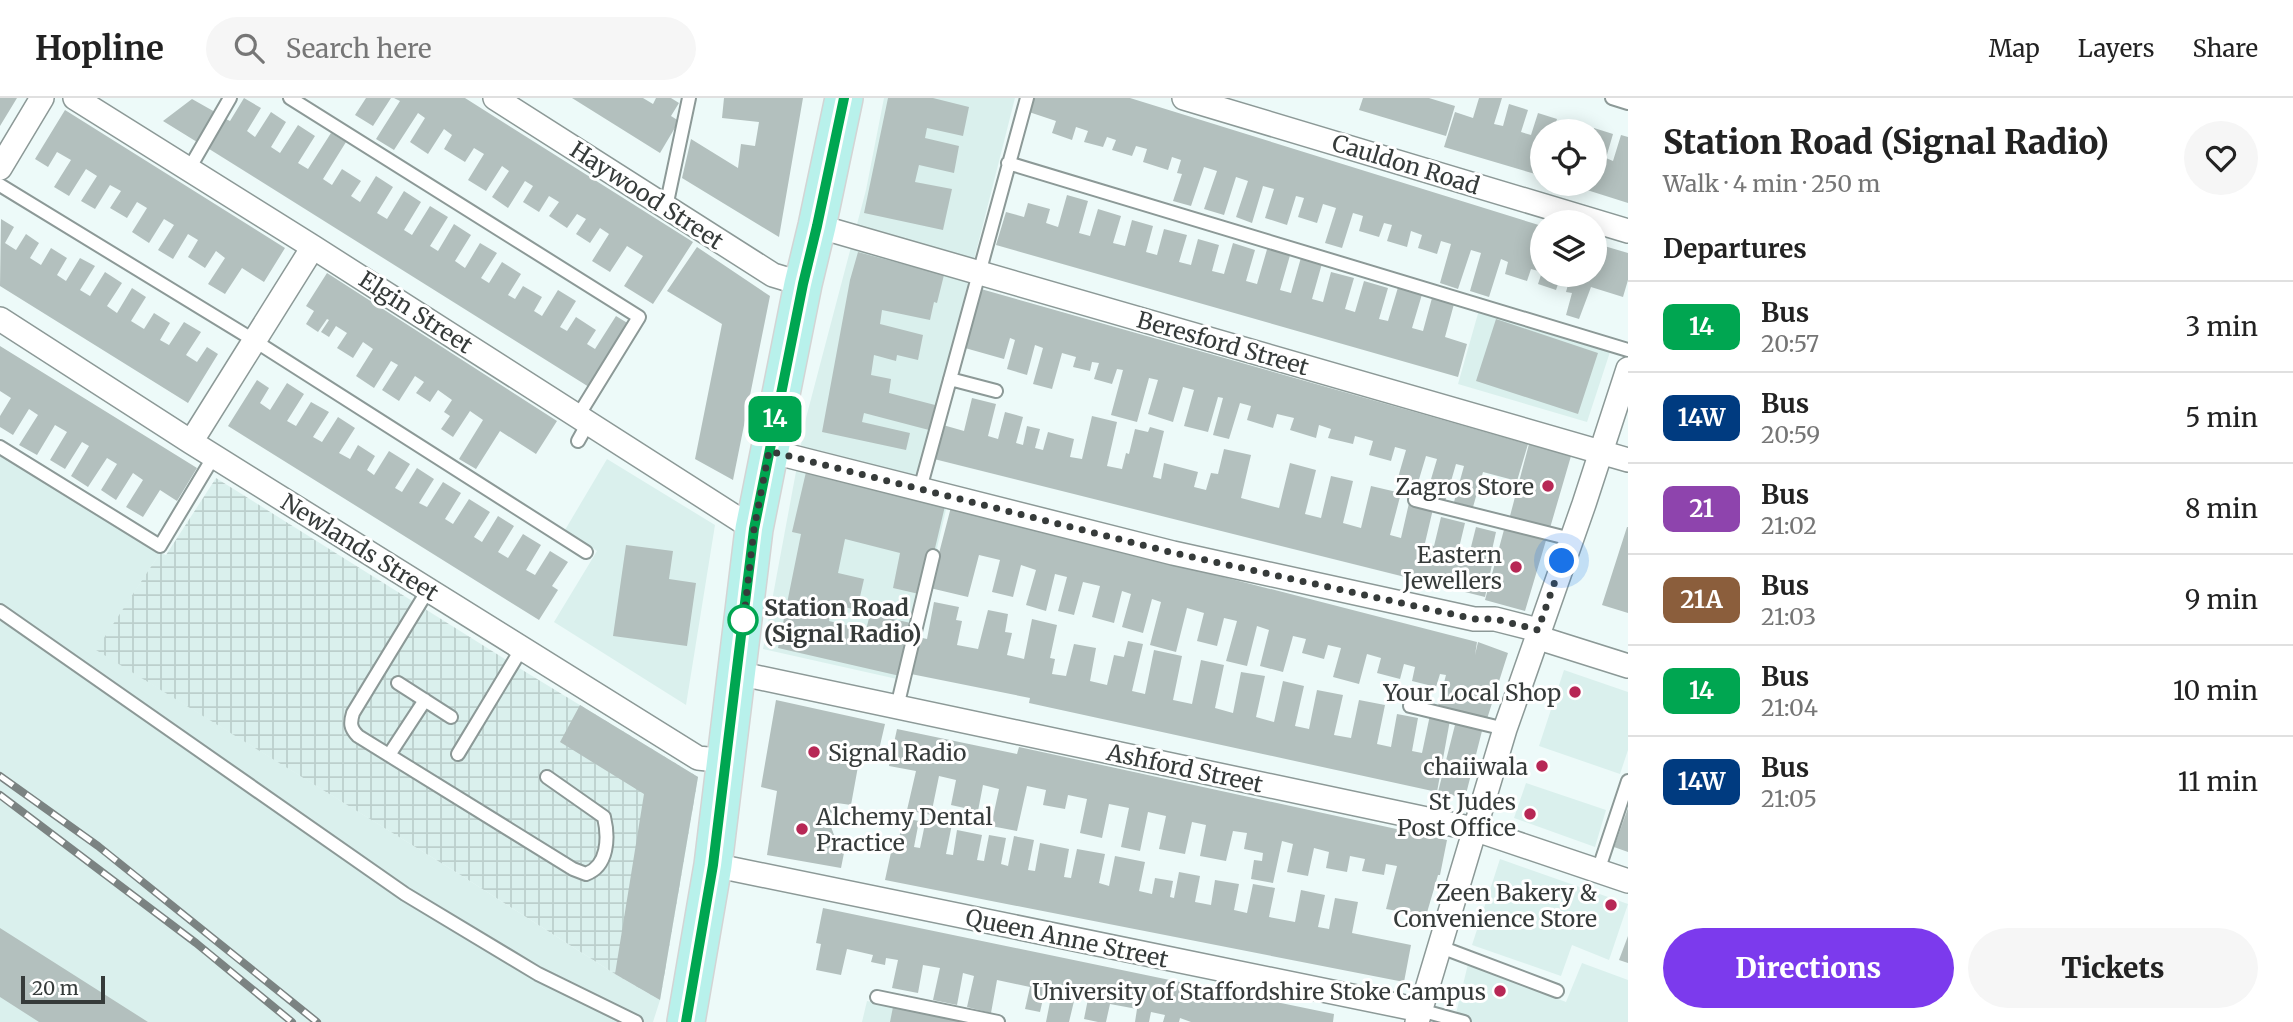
<!DOCTYPE html>
<meta charset="utf-8">
<style>
body{margin:0;font-family:Merriweather,serif;background:#f6f6f6;color:#222;height:100vh;display:flex;flex-direction:column;font-size:26px;white-space:nowrap}
*{box-sizing:border-box;margin:0}
p{font-size:23px;color:#767676}
.icon{flex:none;width:38px;height:38px;fill:none;stroke:currentColor;stroke-width:2;stroke-linecap:round;stroke-linejoin:round}
.map{position:relative;flex:1;overflow:hidden}
.panel{display:flex;flex-direction:column;background:#fff;width:665px}
.panel>*{flex:none}
.badge{padding:0 14px;border-radius:10px;font-size:24px;line-height:46px}
.controls{position:absolute;left:1530px;top:21px;display:grid;gap:14px}
.controls a{display:grid;place-items:center;width:77px;height:77px;border-radius:50%;background:#fff;box-shadow:0 4px 18px #0003;font-size:35px}
.scale{position:absolute;left:21px;bottom:18px;width:84px;box-sizing:border-box;padding-left:7px;border:4px solid #363b3a;border-top:0;font-size:19px;line-height:24px;white-space:nowrap;color:#363b3a;-webkit-text-stroke:5px #fff;paint-order:stroke}
.you{position:absolute;width:35px;height:35px;margin:-18px;border:5px solid #fff;border-radius:50%;background:#1a73e8;box-shadow:0 0 0 10px #1a73e833}
.map>.badge{position:absolute;translate:-50% -50%;box-shadow:0 0 0 4px #fff}
h2{padding:0 35px;font-size:26px;line-height:63px}
.round{display:grid;place-items:center;flex:none;width:74px;height:74px;border-radius:37px;background:#f6f6f6}
.headline{display:flex;align-items:center;justify-content:space-between;height:119px;padding:0 35px}
h1{font-size:33px;font-weight:800;line-height:52px}
.primary-button{display:flex;gap:14px;margin-top:auto;padding:14px 35px}
.primary-button a{flex:1;height:80px;border-radius:42px;background:#7c3aed;color:#fff;font-size:28px;font-weight:800;line-height:80px;text-align:center}
.primary-button a+a{background:#f6f6f6;color:#222}
ul{padding:0;list-style:none}
li{display:flex;align-items:center;gap:21px;height:91px;padding:0 35px;border-top:2px solid #e0e0e0}
li div{flex:1}
li b{display:block;font-size:26px}
li em{font-style:normal}
li .badge{min-width:77px;font-weight:700;text-align:center}
header{display:flex;align-items:center;gap:42px;box-sizing:border-box;height:98px;padding:0 35px;background:#fff;border-bottom:2px solid #e0e0e0}
header strong{font-size:33px}
nav{display:flex;gap:38px;margin-inline-start:auto;font-size:24px}
.search{width:490px;height:63px;background:#f6f6f6;display:flex;align-items:center;gap:18px;box-sizing:border-box;padding:0 24px;border-radius:38px;color:#767676;font-size:26px}
main{display:flex;flex:1;min-height:0}
.map>svg:first-child{display:block}
.built{fill:#daf0ed}
.industrial{fill:url(#industrial-grid)}
.building{fill:#b3c0be}
.lines{fill:none;stroke-linecap:round;stroke-linejoin:round}
.service-casing{stroke:#8c9997;stroke-width:16}
.minor-casing{stroke:#8c9997;stroke-width:26}
.primary-casing{stroke:#d3d4d4;stroke-width:40}
.service{stroke:#fff;stroke-width:12}
.minor{stroke:#fff;stroke-width:23}
.primary{stroke:#b8f1eb;stroke-width:37}
.rail-casing{stroke:#7b8382;stroke-width:8}
.rail{stroke:#fff;stroke-width:5;stroke-dasharray:16;stroke-linecap:butt}
.line-casing{stroke:#fff;stroke-width:16}
.line{stroke:#00a651;stroke-width:10}
.walk{stroke:#363b3a;stroke-width:7;stroke-dasharray:0 12.6}
.poi-dot{fill:#b72755;stroke:#fff;stroke-width:2.5}
.stop-dot{fill:#fff;stroke:#00a651;stroke-width:3.5}
.labels{text-anchor:middle;dominant-baseline:central;stroke-width:6;stroke-linejoin:round;paint-order:stroke}
.street-label{font-size:23px;fill:#363b3a;stroke:#fff}
.poi-label{font-size:23px;fill:#363b3a;stroke:#fff;text-anchor:end}
.stop-label{font-size:23px;font-weight:bold;fill:#363b3a;stroke:#fff;text-anchor:start}
</style>
<header>
<strong>Hopline</strong>
<div class="search"><svg class="icon" aria-label="search" viewBox="0 0 24 24"><circle cx="10" cy="10" r="6"/><path d="M15 15l6 6"/></svg>Search here</div>
<nav><a>Map</a><a>Layers</a><a>Share</a></nav>
</header>
<main>
<div class="map">
<svg width="1628" height="924" viewBox="0 0 1628 924">
<defs>
<pattern id="industrial-grid" width="8" height="8" patternUnits="userSpaceOnUse" patternTransform="scale(1.75)"><rect width="8" height="8" fill="#daf0ed"/><path d="M0 4h8M4 0v8" fill="none" stroke="#bccfcc"/></pattern>
</defs>
<rect width="100%" height="100%" fill="#edfaf9"/>
<path class="built" d="M884,0H1015L915,395L948,403L906,583L763,551L806,320L866,92Z
M1479,212L1611,251L1587,324L1458,286Z
M0,358L160,455L97,552L459,776L615,876L660,902L653,924H0Z
M607,361L715,427L686,607L554,524L597,453L565,432Z
M1564,572L1628,594V652L1620,676L1539,648Z
M1526,685L1606,712L1595,749L1514,720Z
M1500,761L1628,806L1609,862L1572,847L1561,878L1472,847Z
M1582,865L1628,882V924H1454L1468,866L1566,904Z
M867,903L969,924H862Z"/>
<path class="industrial" d="M216,380L524,573L698,679L660,902L615,876L459,776L96,552L160,455L166,457Z"/>
<path class="building" d="M0,0H17L0,28Z
M244,0L261,10L247,33L255,39L271,14L286,24L271,49L280,55L298,27L315,38L298,65L308,71L331,35L346,44L323,81L332,87L342,71L361,83L351,98L360,104L376,78L393,89L377,115L387,121L404,93L421,104L404,132L412,137L430,108L448,119L430,148L438,153L454,126L471,137L455,163L465,170L480,145L497,155L481,180L489,185L502,164L521,176L508,197L515,201L523,188L542,199L534,213L542,218L558,192L576,203L560,229L567,233L576,219L596,232L587,246L595,251L616,218L629,226L589,289L206,49L224,20L230,23Z
M366,0H391L373,28L355,17Z
M394,0H465L693,144L653,206L624,188L643,158L627,148L610,174L592,163L609,136L600,130L590,145L576,136L586,121L577,116L567,130L549,118L559,104L549,98L539,114L523,104L533,88L525,83L508,110L492,99L509,73L502,68L486,93L468,82L484,56L474,50L465,64L444,51L452,37L444,31L428,56L410,44L425,20L418,15L394,52L376,41L400,3Z
M572,0H643L653,6L656,0H671L679,5L671,18L679,23L660,55Z
M724,0H803L779,139L682,80L691,41L738,70L741,46L755,48L759,24L722,20Z
M888,0H933L969,9L963,38L927,30L925,40L959,48L954,75L919,67L915,84L952,91L943,132L864,115Z
M1033,0H1130L1542,128V174L1531,171L1527,183L1505,176L1508,164L1501,161L1489,199L1470,193L1481,155L1471,152L1458,191L1440,185L1451,146L1441,143L1437,156L1418,150L1422,137L1411,133L1407,149L1387,143L1392,127L1384,125L1379,139L1359,133L1363,118L1353,115L1342,150L1325,145L1336,110L1323,106L1317,125L1298,119L1304,100L1296,98L1287,127L1265,120L1274,91L1263,88L1252,125L1236,119L1248,83L1236,79L1224,117L1204,111L1217,73L1204,69L1191,108L1173,103L1182,76L1177,75L1181,62L1172,59L1168,72L1143,64L1147,51L1136,48L1132,58L1112,52L1116,42L1107,39L1103,49L1084,44L1088,33L1076,29L1072,42L1052,35L1056,23L1029,14Z
M1363,0H1429L1455,8L1446,38L1359,12Z
M1479,0H1502L1494,26L1503,28L1509,6L1528,12L1521,34L1531,37L1538,15L1557,21L1553,33H1542V78L1444,49L1455,14L1473,20Z
M192,1L215,14L197,44L163,23Z
M65,12L285,150L264,184L242,170L225,196L208,186L225,160L216,153L205,170L188,159L198,142L188,136L173,161L158,152L174,127L164,121L149,145L132,134L147,110L137,104L127,120L110,110L121,93L110,87L95,111L81,103L97,78L86,71L69,98L54,89L71,62L57,54L48,69L35,61Z
M1565,23L1584,29L1583,33H1562Z
M1594,30L1613,36L1606,60L1613,63L1621,37L1628,39V105L1568,86H1594Z
M1067,97L1088,103L1079,135L1090,138L1098,111L1121,118L1113,145L1125,148L1132,122L1153,128L1146,154L1157,157L1164,131L1187,137L1179,164L1191,167L1198,141L1219,147L1212,173L1224,176L1233,145L1255,152L1246,183L1257,186L1268,148L1291,154L1280,192L1291,195L1302,156L1323,162L1312,201L1323,204L1331,174L1354,180L1345,211L1355,214L1364,183L1388,190L1379,221L1388,223L1399,186L1423,193L1412,230L1423,233L1432,200L1454,206L1445,239L1467,246L1458,279L996,147L1006,114L1024,119L1028,105L1050,111L1046,125L1058,129Z
M1,121L14,129L5,145L16,152L26,136L39,145L30,160L41,167L51,150L67,160L57,177L66,183L80,160L95,168L80,192L90,198L105,174L122,185L107,208L117,215L132,190L146,199L131,223L144,231L154,215L170,225L160,242L169,247L184,224L201,234L186,257L197,264L207,249L218,256L188,305L0,188Z
M1594,145L1628,155V182L1623,199L1591,189L1579,221L1566,217L1572,195L1566,194L1569,183L1560,180L1556,192L1538,186L1541,177H1594Z
M697,149L770,198L733,382L695,361L722,226L667,193Z
M858,154L944,177L937,205L934,204L930,222L882,212L880,226L923,237L918,262L897,257L896,263L874,257L871,277L891,281L889,295L935,307L929,332L864,315L862,324L910,335L906,352L822,334L850,182Z
M327,175L557,323L536,356L500,333L476,371L459,361L483,322L470,313L453,339L441,331L450,318L444,314L452,302L438,292L430,304L416,295L424,284L415,278L399,303L382,292L398,267L391,263L374,290L356,278L373,251L363,244L353,260L337,250L347,235L336,228L329,239L321,234L329,222L327,221L318,234L306,226L314,213L306,208Z
M981,191L1528,346L1517,383L1483,374L1473,409L1454,404L1464,368L1456,366L1445,404L1426,398L1437,361L1426,358L1417,388L1397,383L1406,352L1395,349L1391,363L1369,357L1373,343L1355,338L1353,346L1328,340L1331,331L1319,327L1316,340L1290,332L1294,320L1277,316L1273,330L1247,322L1251,308L1240,305L1229,341L1213,337L1223,300L1218,299L1208,334L1184,328L1194,292L1183,289L1173,324L1148,316L1158,282L1149,280L1137,324L1111,317L1123,272L1117,271L1112,286L1094,281L1099,265L1092,264L1090,273L1073,269L1076,259L1062,255L1052,291L1033,286L1043,250L1035,247L1027,277L1007,271L1015,242L1010,240L1004,261L965,250Z
M1496,221L1598,255L1578,316L1476,283Z
M0,248L197,370L177,403L160,392L143,419L126,409L143,382L133,375L116,402L101,392L117,366L107,360L88,389L71,378L89,348L82,344L65,371L50,362L67,334L55,327L37,357L19,347L38,317L29,311L13,337L0,329V318L11,300L0,293Z
M257,282L269,290L260,305L270,312L287,285L304,296L287,323L296,328L311,304L329,314L313,339L322,344L338,319L355,330L339,355L350,361L358,347L375,358L367,372L374,377L389,353L410,366L395,390L402,394L417,370L434,381L419,405L427,409L443,384L461,395L445,421L453,426L469,401L490,414L474,439L482,444L498,418L514,428L498,454L508,460L523,436L541,447L526,472L535,477L550,453L568,464L552,488L558,492L539,522L228,328Z
M972,300L996,306L988,338L998,341L1005,314L1023,319L1016,345L1023,347L1027,328L1040,331L1035,350L1043,352L1048,334L1074,341L1070,359L1082,361L1092,318L1117,324L1107,368L1122,371L1126,355L1129,356L1135,331L1148,334L1150,329L1164,333L1153,379L1161,381L1164,365L1198,374L1194,389L1206,392L1211,375L1218,376L1224,351L1251,357L1241,400L1279,410L1290,365L1316,372L1305,416L1321,420L1331,378L1353,383L1343,425L1361,430L1371,388L1401,395L1390,437L1401,440L1409,405L1433,411L1425,445L1434,448L1441,419L1465,425L1458,454L1469,457L1476,429L1496,434L1490,461L1493,462L1485,499L934,361L943,327L964,333Z
M1529,346L1571,358L1550,430L1510,418Z
M806,374L945,408L932,463L919,496L893,490L900,455L845,441L838,475L864,481L857,512L832,506L829,523L866,532L870,516L911,525L900,578L778,550L801,436L792,434Z
M951,409L1477,544L1475,557L1478,544L1508,555L1487,621L1438,608L1446,577L1440,576L1436,589L1412,583L1415,569L1404,566L1400,581L1377,575L1381,560L1367,556L1359,586L1333,579L1341,550L1328,547L1324,561L1302,555L1306,541L1293,538L1283,574L1260,568L1269,532L1257,528L1247,568L1226,563L1237,523L1224,520L1217,548L1197,543L1204,515L1187,510L1176,554L1150,547L1161,504L1152,501L1143,535L1122,529L1131,496L1122,493L1114,525L1092,519L1100,488L1083,484L1074,517L1058,513L1067,479L1055,476L1046,513L1026,507L1036,472L1021,467L1013,499L992,494L1000,462L979,457L968,499L930,490Z
M1505,428L1547,439L1525,513L1485,502Z
M1627,429H1628V515L1602,507Z
M626,447L673,453L669,481L696,485L687,548L613,538Z
M934,504L959,509L956,522L962,523L957,547L978,551L988,512L1008,516L1005,534L1012,535L1007,557L1024,561L1032,521L1057,527L1050,560L1055,561L1052,576L1066,578L1074,546L1096,550L1090,583L1107,587L1114,557L1124,559L1128,543L1143,546L1132,593L1145,596L1154,552L1182,558L1173,602L1192,606L1201,562L1224,567L1215,610L1233,615L1241,574L1265,578L1256,619L1274,624L1283,583L1304,588L1295,628L1309,631L1317,592L1343,597L1334,637L1351,640L1359,602L1385,607L1377,646L1391,649L1397,616L1418,620L1412,653L1422,655L1430,617L1450,622L1437,694L1029,605L1030,600L911,576L918,539L927,541Z
M776,602L885,626L878,656L861,652L851,707L837,705L834,715L821,714L819,727L831,729L836,742L846,745L841,770L767,757L777,693L761,689Z
M580,607L698,679L660,902L615,876L644,696L560,644Z
M1456,623L1483,629L1465,700L1438,694Z
M897,631L1017,656L1019,649L1447,742L1440,777H1438L1426,818L1386,811L1397,768L1386,766L1384,777L1362,773L1365,761L1350,758L1347,774L1326,770L1329,754L1314,750L1308,778L1287,774L1293,746L1282,743L1273,785L1251,781L1254,762L1262,763L1263,755L1244,751L1247,735L1233,733L1226,763L1200,758L1206,727L1192,724L1185,756L1159,751L1166,718L1148,714L1140,753L1121,749L1129,710L1109,706L1102,740L1080,735L1087,701L1068,697L1065,711L1043,707L1046,692L1027,688L1017,733L991,728L999,691L983,687L978,713L951,707L956,682L939,678L931,717L907,712L916,673L889,668Z
M1628,710V754L1614,749Z
M903,720L919,723L914,749L920,750L926,721L952,726L946,756L953,757L957,732L982,737L977,762L984,763L989,737L1006,740L1001,766L1008,768L1014,738L1034,742L1028,772L1035,773L1040,745L1069,751L1064,779L1071,780L1077,751L1105,756L1099,785L1109,788L1115,758L1145,764L1139,793L1152,796L1155,780L1173,783L1170,799L1174,800L1179,774L1200,778L1195,804L1211,807L1215,782L1239,786L1234,812L1247,815L1253,786L1275,790L1269,819L1295,824L1301,792L1325,797L1318,829L1329,831L1335,800L1358,804L1352,835L1411,847L1404,884L885,782L893,745L898,746Z
M823,810L1334,916L1333,924H1191L1180,920L1179,924H1163L1165,917L1151,914L1149,924H1135L1137,911L1110,906L1106,924H1098L1084,921L1088,901L1075,899L1069,924H1046L1052,894L1045,892L1040,914L1025,911L1030,889L997,882L991,915L967,909L974,878L963,875L957,907L933,902L940,870L923,867L918,895L892,890L898,862L886,860L885,867L871,864L873,857L847,851L841,877L816,872L821,846L816,845Z
M0,830L148,924H39L0,899Z
M1628,838V865L1619,862Z
M893,909L958,923V924H890Z"/>
<g class="lines">
<g class="service-casing">
<path id="service" d="M290,0L639,219L578,318
M1612,0L1628,5
M1008,65L1628,252
M189,71L230,0
M0,87L255,243L586,454
M666,109L689,0
M950,281L996,293
M578,343L588,325
M0,349L160,448L214,358
M920,391L1027,0
M1415,402L1571,441
M428,492L353,615C350,625 350,630 358,638L573,771L586,776C608,768 609,740 604,719L547,679
M0,513L405,796L538,876L636,924
M398,585L451,619
M1410,608L1505,631
M897,609L933,458
M458,656L522,550
M389,657L425,602
M1598,773L1628,683
M1438,848L1557,893
M877,899L998,924
M1420,912L1464,924"/>
</g>
<g class="minor-casing">
<path id="minor" d="M75,0L313,149L754,431
M495,0L773,177L803,186
M1184,0L1628,133
M0,70L42,0
M817,128L1628,362
M0,221L191,344L698,660L726,663
M191,344L313,149
M769,353L1173,455L1474,521H1495L1538,532
M1536,539L1628,568
M737,575L1474,731L1628,783
M713,767L1420,912
M1417,924L1505,631L1584,406L1628,271"/>
</g>
<g class="primary-casing">
<path id="primary" d="M686,924L713,767L754,431L803,186L817,128L844,0"/>
</g>
<use href="#service" class="service"/>
<use href="#minor" class="minor"/>
<use href="#primary" class="primary"/>
<g class="rail-casing">
<path id="rail" d="M0,678L98,748L317,924
M0,697L196,845L292,924"/>
</g>
<use href="#rail" class="rail"/>
</g>
<g class="lines">
<g class="line-casing">
<path id="line" d="M686,924L713,767L754,431L803,186L817,128L844,0"/>
</g>
<use href="#line" class="line"/>
<path class="walk" d="M743,522V527L754,431L769,353L1174,455L1474,521H1495L1538,532L1562,463"/>
</g>
<g class="poi-dot">
<circle cx="1548" cy="388" r="7"/>
<circle cx="1516" cy="469" r="7"/>
<circle cx="1575" cy="594" r="7"/>
<circle cx="814" cy="654" r="7"/>
<circle cx="1542" cy="668" r="7"/>
<circle cx="1530" cy="716" r="7"/>
<circle cx="802" cy="731" r="7"/>
<circle cx="1611" cy="807" r="7"/>
<circle cx="1500" cy="893" r="7"/>
</g>
<circle class="stop-dot" cx="743" cy="522" r="14"/>
<g class="labels">
<g class="street-label">
<text transform="translate(1406 66) rotate(17)">Cauldon Road</text>
<text transform="translate(647 97) rotate(33)">Haywood Street</text>
<text transform="translate(416 214) rotate(33)">Elgin Street</text>
<text transform="translate(1223 245) rotate(16)">Beresford Street</text>
<text transform="translate(360 449) rotate(32)">Newlands Street</text>
<text transform="translate(1185 670) rotate(12)">Ashford Street</text>
<text transform="translate(1067 840) rotate(12)">Queen Anne Street</text>
</g>
<g class="poi-label">
<text x="1534" y="388">Zagros Store</text>
<text x="1502" y="456">Eastern<tspan x="1502" dy="26">Jewellers</tspan></text>
<text x="1561" y="594">Your Local Shop</text>
<text x="828" y="654" text-anchor="start">Signal Radio</text>
<text x="1528" y="668">chaiiwala</text>
<text x="1516" y="703">St Judes<tspan x="1516" dy="26">Post Office</tspan></text>
<text x="816" y="718" text-anchor="start">Alchemy Dental<tspan x="816" dy="26">Practice</tspan></text>
<text x="1597" y="794">Zeen Bakery &amp;<tspan x="1597" dy="26">Convenience Store</tspan></text>
<text x="1486" y="893">University of Staffordshire Stoke Campus</text>
</g>
<g class="stop-label">
<text x="764" y="509">Station Road<tspan x="764" dy="26">(Signal Radio)</tspan></text>
</g>
</g>
</svg>
<div class="controls">
<a><svg class="icon" aria-label="locate" viewBox="0 0 24 24"><circle cx="12" cy="12" r="6"/><path d="M12 2v4M12 18v4M2 12h4M18 12h4"/></svg></a>
<a><svg class="icon" aria-label="layers" viewBox="0 0 24 24"><path d="M12 4l9 5-9 5-9-5zM3 14l9 5 9-5"/></svg></a>
</div>
<div class="scale">20 m</div>
<div class="you" style="left:1562px;top:463px"></div>
<b class="badge" style="left:775px;top:321px;background:#00a651;color:#fff">14</b>
</div>
<section class="panel">
<div class="headline"><div><h1>Station Road (Signal Radio)</h1><p>Walk · 4 min · 250 m</p></div><a class="round"><svg class="icon" aria-label="heart" viewBox="0 0 24 24"><path d="M12 20l-8-8c-3-5 5-10 8-4 3-6 11-1 8 4z"/></svg></a></div>
<h2>Departures</h2>
<ul>
<li><span class="badge" style="background:#00a651;color:#fff">14</span><div><b>Bus</b><p>20:57</p></div><em>3 min</em></li>
<li><span class="badge" style="background:#003b80;color:#fff">14W</span><div><b>Bus</b><p>20:59</p></div><em>5 min</em></li>
<li><span class="badge" style="background:#8e44ad;color:#fff">21</span><div><b>Bus</b><p>21:02</p></div><em>8 min</em></li>
<li><span class="badge" style="background:#8b5e3c;color:#fff">21A</span><div><b>Bus</b><p>21:03</p></div><em>9 min</em></li>
<li><span class="badge" style="background:#00a651;color:#fff">14</span><div><b>Bus</b><p>21:04</p></div><em>10 min</em></li>
<li><span class="badge" style="background:#003b80;color:#fff">14W</span><div><b>Bus</b><p>21:05</p></div><em>11 min</em></li>
</ul>
<div class="primary-button"><a>Directions</a><a>Tickets</a></div>
</section>
</main>
